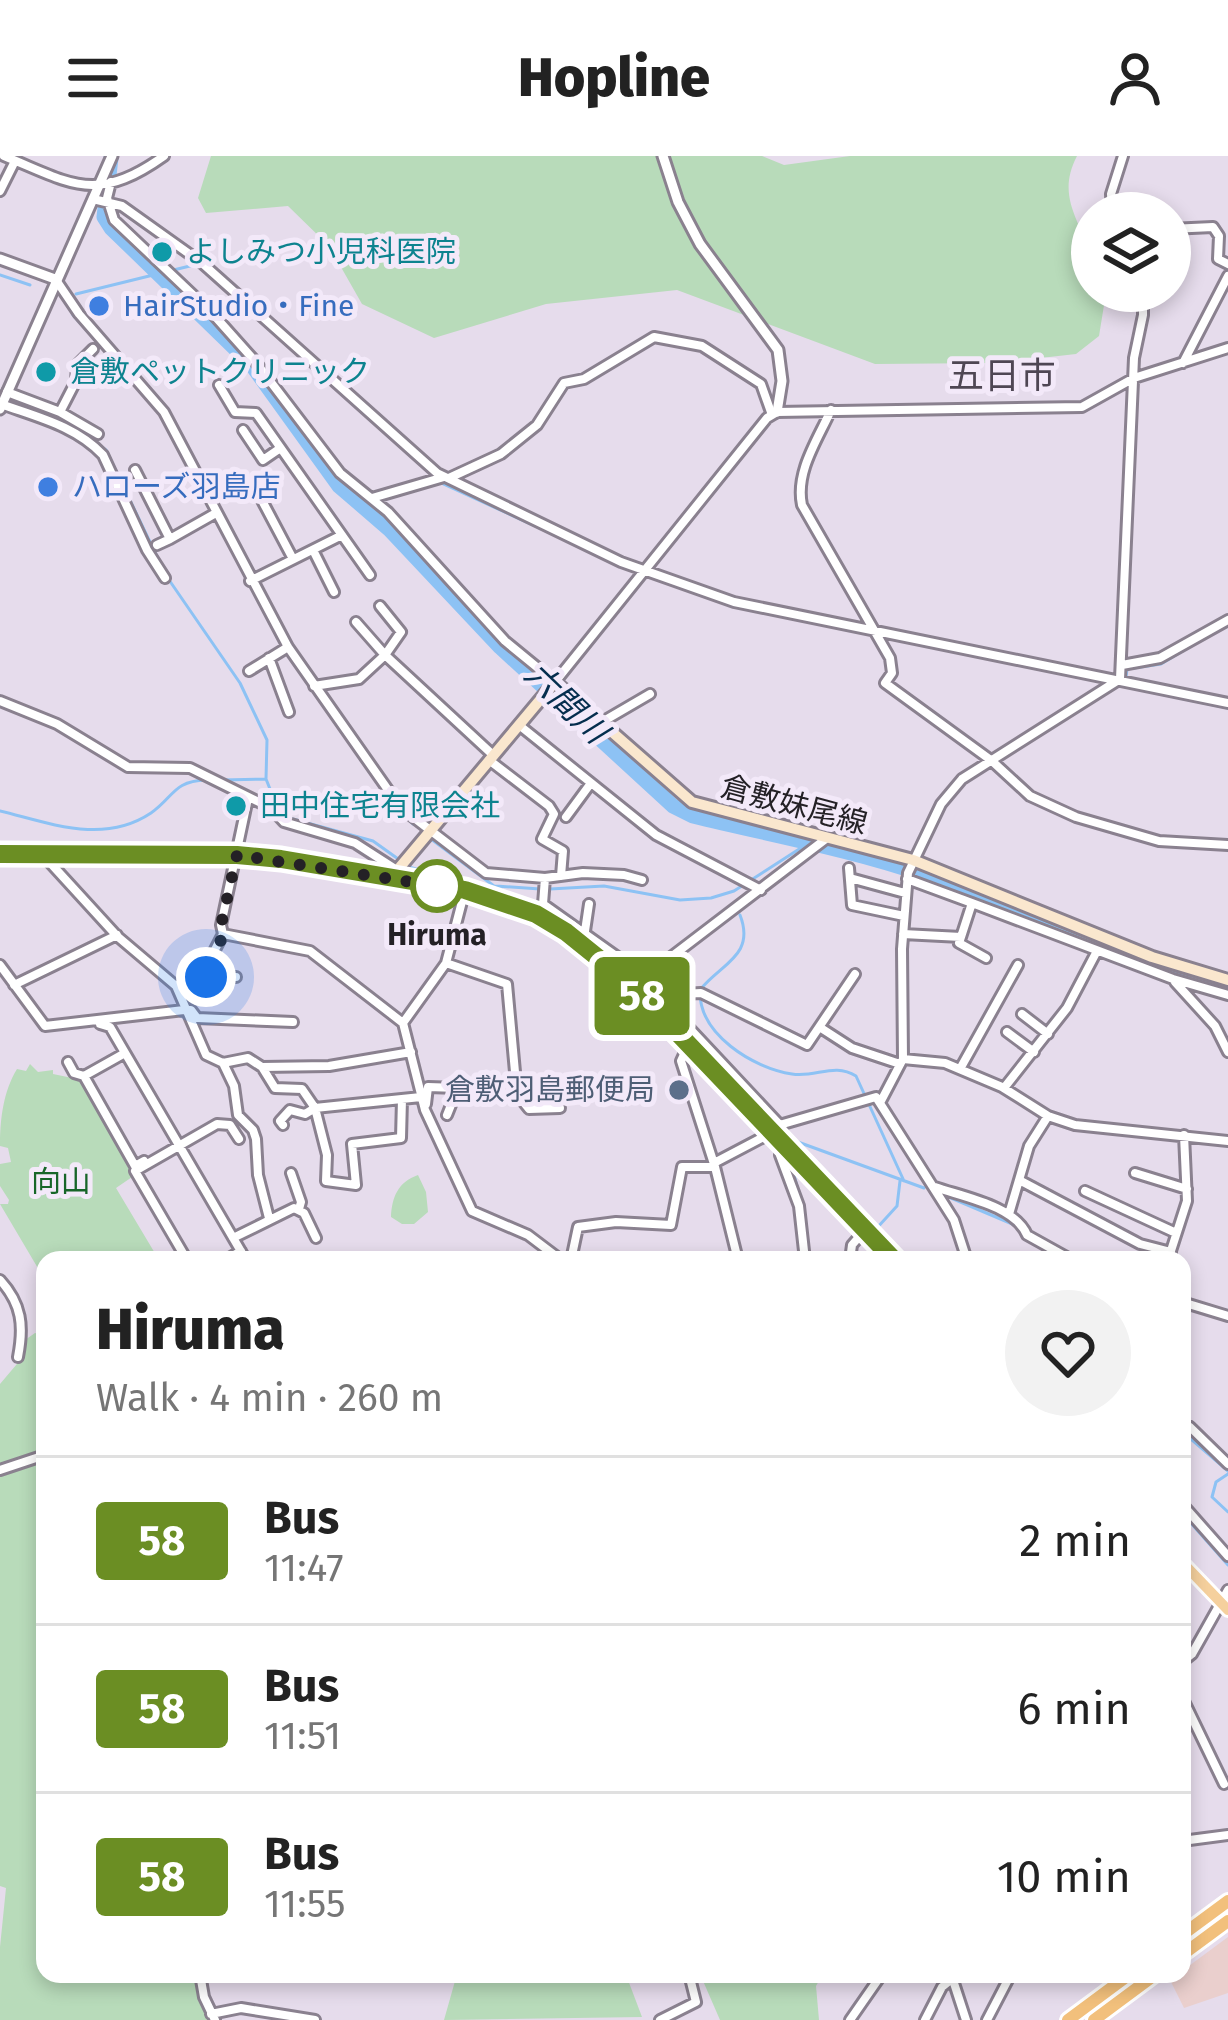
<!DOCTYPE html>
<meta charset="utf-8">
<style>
body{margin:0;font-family:"Fira Sans","Noto Sans JP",sans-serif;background:#f2f2f2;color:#222;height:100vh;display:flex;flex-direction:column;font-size:45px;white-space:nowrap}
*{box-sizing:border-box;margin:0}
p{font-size:39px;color:#767676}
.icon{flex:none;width:66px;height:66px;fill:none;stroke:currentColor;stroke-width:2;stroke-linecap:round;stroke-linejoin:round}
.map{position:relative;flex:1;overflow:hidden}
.side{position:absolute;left:36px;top:1095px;width:1155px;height:732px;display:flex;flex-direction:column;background:#fff;border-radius:24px;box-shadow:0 6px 18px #0003}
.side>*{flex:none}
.badge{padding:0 24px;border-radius:9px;font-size:42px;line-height:78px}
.buttons{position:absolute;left:1071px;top:36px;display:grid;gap:24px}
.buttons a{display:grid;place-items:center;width:120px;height:120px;border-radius:50%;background:#fff;box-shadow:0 6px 18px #0003;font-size:60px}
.you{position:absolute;width:60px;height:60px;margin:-30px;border:9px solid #fff;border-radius:50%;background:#1a73e8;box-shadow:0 0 0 18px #1a73e833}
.map>.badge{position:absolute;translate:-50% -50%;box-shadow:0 0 0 6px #fff}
.round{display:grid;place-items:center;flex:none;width:126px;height:126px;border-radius:63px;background:#f2f2f2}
.head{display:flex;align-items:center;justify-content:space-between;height:204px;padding:0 60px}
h1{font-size:57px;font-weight:800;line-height:90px}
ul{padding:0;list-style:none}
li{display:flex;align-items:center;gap:36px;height:168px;padding:0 60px;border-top:3px solid #e0e0e0}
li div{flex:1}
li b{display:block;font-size:45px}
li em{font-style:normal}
li .badge{min-width:132px;font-weight:700;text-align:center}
header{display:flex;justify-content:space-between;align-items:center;height:156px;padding:0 60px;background:#fff;font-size:54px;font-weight:800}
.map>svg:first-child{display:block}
.commercial{fill:#eacfcd}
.green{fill:#b8dbba}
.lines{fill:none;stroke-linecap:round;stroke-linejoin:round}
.stream{stroke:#8dc2f4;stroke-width:3}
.river{stroke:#8dc2f4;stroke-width:15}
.minor-casing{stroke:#8a818f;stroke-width:14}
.tertiary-casing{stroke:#8a818f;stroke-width:15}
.secondary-casing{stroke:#8a818f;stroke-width:16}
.primary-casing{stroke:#fff;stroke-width:16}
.trunk-casing{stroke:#fff;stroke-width:18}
.minor{stroke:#fff;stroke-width:8}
.tertiary{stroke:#fff;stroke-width:9}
.secondary{stroke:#fae7ce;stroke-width:10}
.primary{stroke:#f5d09d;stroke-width:10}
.trunk{stroke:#f2c07c;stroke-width:12}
.line-casing{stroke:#fff;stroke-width:27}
.line{stroke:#6b8e23;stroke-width:18}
.walk{stroke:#242126;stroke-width:12;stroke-dasharray:0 21.6}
.culture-dot{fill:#0f9aa8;stroke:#f3e9f9;stroke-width:4.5}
.shop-dot{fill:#3f7fe0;stroke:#f3e9f9;stroke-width:4.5}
.stop-dot{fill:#fff;stroke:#6b8e23;stroke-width:6}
.service-dot{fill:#5c6f8a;stroke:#f3e9f9;stroke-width:4.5}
.labels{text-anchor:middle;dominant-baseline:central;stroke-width:10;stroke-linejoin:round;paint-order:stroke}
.culture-label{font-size:30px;fill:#0d838f;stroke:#f3e9f9;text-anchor:start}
.shop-label{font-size:30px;fill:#366cbe;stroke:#f3e9f9;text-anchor:start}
.street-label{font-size:30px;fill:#242126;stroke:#f3e9f9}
.stop-label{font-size:30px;font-weight:bold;fill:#242126;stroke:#f3e9f9}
.service-label{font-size:30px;fill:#4e5e75;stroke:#f3e9f9;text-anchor:end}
.park-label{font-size:30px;fill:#186629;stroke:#f3e9f9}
.water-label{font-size:33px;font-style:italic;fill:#052e4e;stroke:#f3e9f9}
.quarter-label{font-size:36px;fill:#4f4754;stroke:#f3e9f9}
</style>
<header><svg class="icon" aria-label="menu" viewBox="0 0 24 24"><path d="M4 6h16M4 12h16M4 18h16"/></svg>Hopline<svg class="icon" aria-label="person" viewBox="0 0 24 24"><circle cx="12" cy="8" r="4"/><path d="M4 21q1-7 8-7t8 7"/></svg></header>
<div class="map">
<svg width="1228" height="1864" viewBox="0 0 1228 1864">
<rect width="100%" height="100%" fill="#e6dcec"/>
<path class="commercial" d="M1228,1781V1837L1184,1852L1170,1824Z"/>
<path class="green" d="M211,0H762L784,9L850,0H1077C1055,42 1082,65 1092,105C1094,114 1092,126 1092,135L1106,137L1099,180L1076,198L995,207L875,208L677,134L546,148L434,182L362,148L329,90L288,50L206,57L198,42Z
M30,908L38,916L53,914V918L82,924L135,1019L116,1032L159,1104H45V1120L39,1114L0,1048H8L9,1044L0,1030V1008L11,1006L8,992L0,990C0,964 3,936 17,913L26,915Z
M418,1019L426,1036L428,1056L414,1068H402L391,1061C392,1041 398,1026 418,1019Z
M35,1177L45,1179V1818H197L198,1834L211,1864H0V1791L6,1732L0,1730V1228L22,1202L25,1184Z
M457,1818H609L610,1823L628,1824L642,1861L444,1864Z
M700,1818H823L816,1830L819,1864H720Z"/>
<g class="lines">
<path class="stream" d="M0,119L30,129
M76,138L198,108L432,319
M73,159L124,216
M19,249L64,265L106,294L160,407
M189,312L282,490
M439,326L638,417
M647,420L706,440
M167,421L240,527L267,584L266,623L274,643L289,662L373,685L401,705
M738,451L852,474
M924,489L1228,552
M287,498L372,617
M1126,521L1127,513L1161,508L1221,472
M222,624L266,623
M0,655C50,667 103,689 151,657C174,641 173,625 206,624
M403,658L413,668
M431,683L494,730
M409,711L468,728L540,733
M550,733L604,730L680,744L711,742L734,735L807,688
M502,734L531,751
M740,759C756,800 720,808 700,834C698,878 753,912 792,918C816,922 834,906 856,920L904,1025
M614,808L632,822
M643,831L902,1104
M787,982L924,1032
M790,1004L802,1049
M944,1039L1017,1070
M804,1058L808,1096
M876,1073L897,1050L900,1025
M1184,1277L1228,1315
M1228,1318L1216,1326L1212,1341L1228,1356
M1182,1357L1228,1409"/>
<path class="river" d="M111,2L104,61L111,72L251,208L339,330L390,374L500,491L673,650L693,660C770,679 850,693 925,719C1027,754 1124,802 1228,832"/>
<g class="minor-casing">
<path id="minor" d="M4,0C71,27 95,49 164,0
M111,26L107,42L114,64L212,157L254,204L340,317L388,356L505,485L555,526L767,262L777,256L1082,251L1134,222L1228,192
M0,35L15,5
M93,43L122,50L202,107L437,317L621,406L734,446L1228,547
M1112,57L1111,38L1123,0
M1170,73L1213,71L1219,80L1218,103L1228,108
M56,124L79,158L164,256L288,491L400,651L486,717L545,722L583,717L624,719L642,724
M1183,207L1228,120
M219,229L235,256L256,257L370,419
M7,236L60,256L98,278
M1,248C37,261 76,270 103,299L147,394L165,422
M831,254C818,283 795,316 802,349L890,502L892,517L885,527L992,605L1030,640L1076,661L1159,685L1228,689
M60,256L76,225L77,209L93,193
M243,274L263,304L279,293
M135,314L170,383L216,357
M449,322L501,298L537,269L564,227L584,223L654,181L702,190L761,228L772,259
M257,335L293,403
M372,342L444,321
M157,389L170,383
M313,394L334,436
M250,425L340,380
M380,450L401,476L385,499L493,599
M269,502L289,556
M1122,509L1160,502L1228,464
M249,515L288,491
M314,530L359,523L385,499L356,466
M0,545L57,568L128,611L190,612L271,652L284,666L355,687L397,714
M602,566L650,538
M519,569L656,679L761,734
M489,604L549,650L554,658L542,683L563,695L561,720
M248,642L221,769L223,778L204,815L176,830L206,899L223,907L248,902L262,911L329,910L411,896
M566,661L591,627
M43,699L117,780L176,830
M849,712L852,749L904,760
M850,722L905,737
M907,723L972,747
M543,748L633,812L779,968
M536,758L543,748L545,722
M585,775L589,748
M223,778L310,795L403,867L425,954L472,1055L528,1079L561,1104
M903,778L961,781L972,747L1173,823L1228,839
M961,781L959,787L986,802
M446,807L507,828L517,938L529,953L560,952
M0,809L45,870L184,854H191L197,862L293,866
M202,816L206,821H236
M1175,826L1215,870L1228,896
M14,829L117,779
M633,830L827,682
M668,854L683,838L701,837L807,889L855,818
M1022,858L1048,878
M403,867L446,807L465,734
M100,868L110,871L246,1104
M821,872L852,892L900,908
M1007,876L1034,896
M688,890L681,905L715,1011L738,1104
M903,903L945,907L1002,931L1048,960L1075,969L1228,985
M68,906L74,917L84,920L135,1010L144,1005
M223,907L234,930L238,959L253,974L256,983L258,1019L269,1062
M262,911L275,932L302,933L315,952L305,958L290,954L280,965L283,969
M960,913L1018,809
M84,920L125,897
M1004,932L1067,852L1097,795
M402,943L401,982L352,988L356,1029L326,1025L327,999L315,952L421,941
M881,945L903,903L902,793L908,717L941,648L962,623L1120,523L1134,202L1143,159V135
M426,948L428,931L458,932
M447,959L461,924
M776,970L876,941L954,1064L967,1104
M782,989L780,999L799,1050L805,1104
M714,1007L771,977
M291,1017L301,1046L299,1053
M1135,1017L1187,1033
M1021,1025L1140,1088L1171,1096
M935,1031C964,1041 1015,1050 1027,1079L1072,1104
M1085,1035L1176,1077
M1009,1058L1029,990L1048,960
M233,1082L294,1052L304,1057L316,1082
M187,1104L135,1015L217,968L230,969L239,983
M226,1104L241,1095
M571,1104L578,1071L616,1066L671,1069L682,1011H715
M699,1104L700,1103
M850,1104L852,1089L865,1074
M1168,1104L1187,1045L1184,979
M0,1124C22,1148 24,1170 18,1201
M1182,1146L1228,1160
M1182,1275L1190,1271L1228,1308
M0,1314L45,1299
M1182,1348L1228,1400
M1182,1506L1192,1498L1228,1434
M1182,1541L1224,1628
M1182,1685L1228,1679
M200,1818L204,1841L215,1864
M951,1818L966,1864
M211,1858L241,1852L315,1864
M660,1864L696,1846L689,1818
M850,1864L882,1818
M925,1864L942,1831L952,1823
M987,1864L1011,1818"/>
</g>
<g class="tertiary-casing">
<path id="tertiary" d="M663,0L678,46L700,88L778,194L782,225L777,256
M0,103L55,123
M0,253L112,0"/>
</g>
<g class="secondary-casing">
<path id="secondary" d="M393,723L400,711L555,526L692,646L913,704L1152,801L1228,824"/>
</g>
<g class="primary-casing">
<path id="primary" d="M0,698L237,699L281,703L465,734L536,758L566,776L633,830L894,1104
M1182,1406L1228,1454"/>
</g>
<g class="trunk-casing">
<path id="trunk" d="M1182,1779L1228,1745
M1182,1799L1228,1765
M1068,1864L1130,1818
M1094,1864L1156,1818"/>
</g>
<use href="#minor" class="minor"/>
<use href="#tertiary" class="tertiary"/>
<use href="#secondary" class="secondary"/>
<use href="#primary" class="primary"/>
<use href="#trunk" class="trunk"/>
</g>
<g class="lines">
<g class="line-casing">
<path id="line" d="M0,698L237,699L281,703L465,734L536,758L566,776L633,830L894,1104"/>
</g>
<use href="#line" class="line"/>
<path class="walk" d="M206,821L202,816C215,804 224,786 221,769L237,699L437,730"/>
</g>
<g class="culture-dot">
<circle cx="162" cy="96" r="12"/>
<circle cx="46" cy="216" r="12"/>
<circle cx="236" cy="650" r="12"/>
</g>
<g class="shop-dot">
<circle cx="99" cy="150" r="12"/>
<circle cx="48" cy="331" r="12"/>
</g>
<circle class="stop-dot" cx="437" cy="730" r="24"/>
<circle class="service-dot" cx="679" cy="934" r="12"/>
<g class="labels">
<g class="culture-label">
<text x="186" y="96">よしみつ小児科医院</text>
<text x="70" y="216">倉敷ペットクリニック</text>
<text x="260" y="650">田中住宅有限会社</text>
</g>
<g class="shop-label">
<text x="123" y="150">HairStudio・Fine</text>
<text x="72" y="331">ハローズ羽島店</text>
</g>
<g class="street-label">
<text transform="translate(794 649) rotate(15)">倉敷妹尾線</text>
</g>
<g class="stop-label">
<text x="437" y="779">Hiruma</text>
</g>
<g class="service-label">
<text x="655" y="934">倉敷羽島郵便局</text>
</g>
<g class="park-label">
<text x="61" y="1026">向山</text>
</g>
<g class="water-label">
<text transform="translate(566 547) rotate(44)">六間川</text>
</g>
<g class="quarter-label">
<text x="1002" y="220">五日市</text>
</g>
</g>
</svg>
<div class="buttons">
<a><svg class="icon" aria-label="layers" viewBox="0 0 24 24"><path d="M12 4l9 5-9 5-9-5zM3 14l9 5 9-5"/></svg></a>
</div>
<div class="you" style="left:206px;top:821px"></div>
<b class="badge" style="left:642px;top:840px;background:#6b8e23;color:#fff">58</b>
<section class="side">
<div class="head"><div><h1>Hiruma</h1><p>Walk · 4 min · 260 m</p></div><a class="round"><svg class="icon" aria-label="heart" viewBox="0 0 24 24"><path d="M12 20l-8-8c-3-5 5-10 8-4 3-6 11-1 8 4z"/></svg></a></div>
<ul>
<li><span class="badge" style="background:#6b8e23;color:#fff">58</span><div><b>Bus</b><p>11:47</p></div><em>2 min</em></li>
<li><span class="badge" style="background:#6b8e23;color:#fff">58</span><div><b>Bus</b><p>11:51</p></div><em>6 min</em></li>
<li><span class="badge" style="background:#6b8e23;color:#fff">58</span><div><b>Bus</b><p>11:55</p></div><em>10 min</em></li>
</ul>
</section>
</div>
